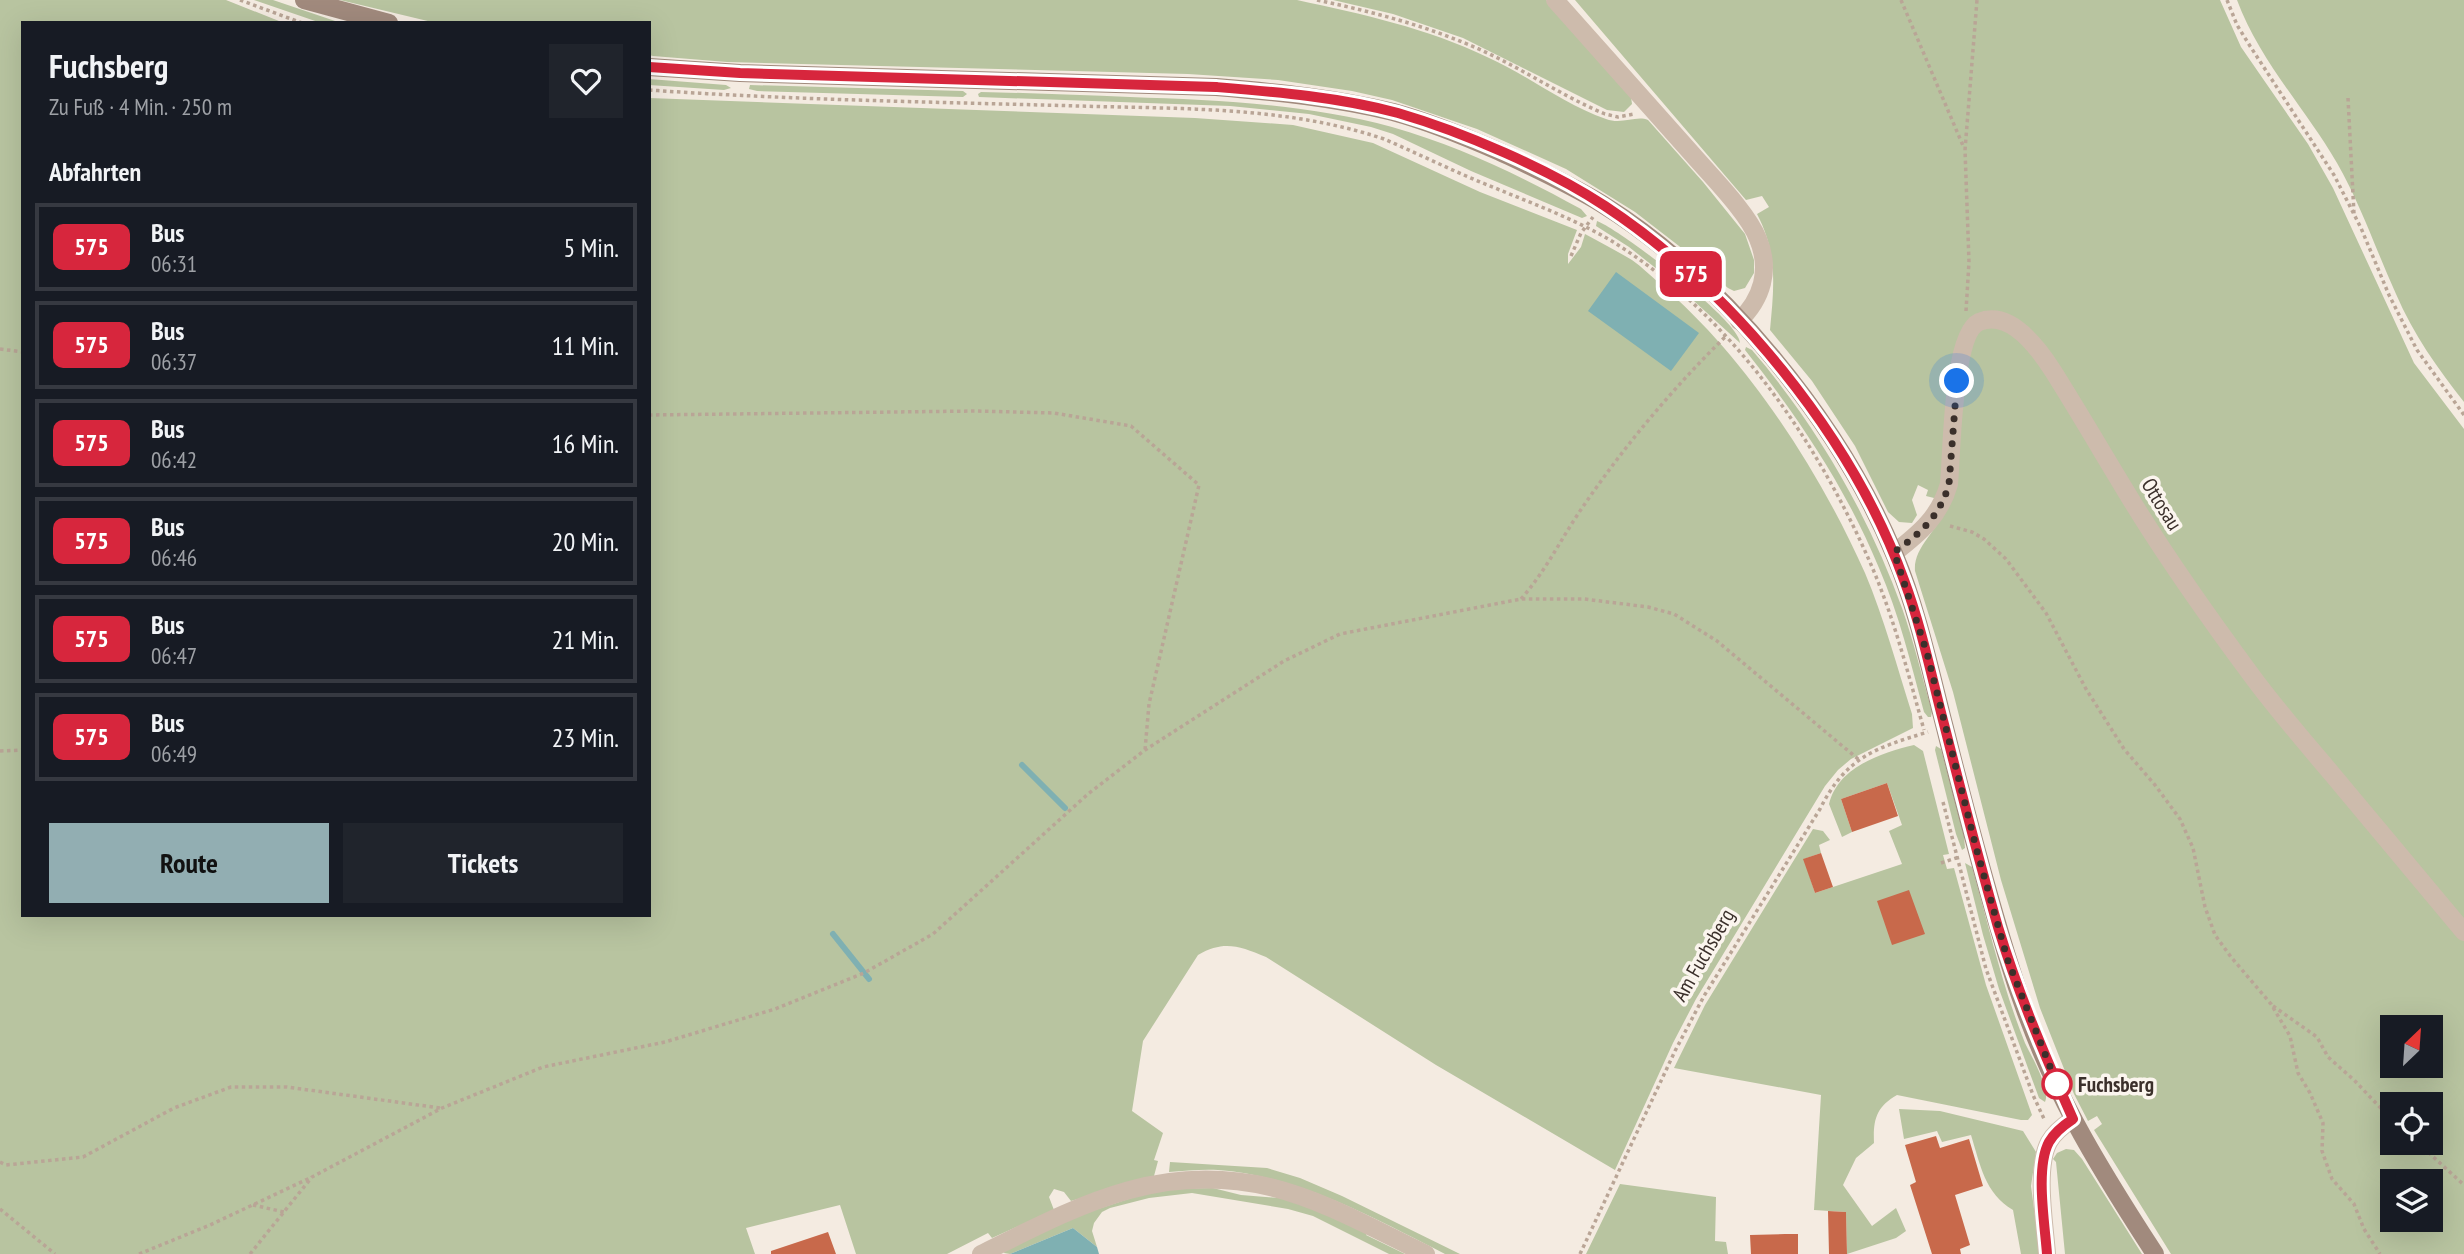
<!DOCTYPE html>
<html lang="de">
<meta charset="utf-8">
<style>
body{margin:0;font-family:"PT Sans Narrow",sans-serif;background:#20242c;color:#f1f3f6;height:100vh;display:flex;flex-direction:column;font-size:26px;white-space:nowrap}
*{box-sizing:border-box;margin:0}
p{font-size:23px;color:#9ea1a6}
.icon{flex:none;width:38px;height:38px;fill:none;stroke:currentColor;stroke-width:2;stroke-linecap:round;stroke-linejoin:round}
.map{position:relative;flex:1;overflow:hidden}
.panel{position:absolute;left:21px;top:21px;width:630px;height:896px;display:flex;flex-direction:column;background:#171b24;border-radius:0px;box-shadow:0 7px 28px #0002}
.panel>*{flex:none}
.badge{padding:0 14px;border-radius:10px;font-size:24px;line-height:46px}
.needle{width:46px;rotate:25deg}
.buttons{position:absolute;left:2380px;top:1015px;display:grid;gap:14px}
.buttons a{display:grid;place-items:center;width:63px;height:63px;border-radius:0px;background:#171b24;box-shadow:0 7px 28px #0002;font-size:35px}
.you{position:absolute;width:35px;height:35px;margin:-18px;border:5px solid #fff;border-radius:50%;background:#1a73e8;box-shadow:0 0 0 10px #1a73e833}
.map>.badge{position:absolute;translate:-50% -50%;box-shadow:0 0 0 4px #fff}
h2{padding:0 28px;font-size:26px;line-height:63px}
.round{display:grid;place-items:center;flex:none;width:74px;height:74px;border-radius:0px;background:#20242c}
.headline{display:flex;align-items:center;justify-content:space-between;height:119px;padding:0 28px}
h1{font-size:33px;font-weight:700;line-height:52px}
.button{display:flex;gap:14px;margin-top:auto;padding:14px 28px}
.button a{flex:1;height:80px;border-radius:0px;background:#92aeb2;color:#111;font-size:28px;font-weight:700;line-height:80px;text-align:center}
.button a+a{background:#20242c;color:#f1f3f6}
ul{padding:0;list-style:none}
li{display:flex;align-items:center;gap:21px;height:88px;margin:0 14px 10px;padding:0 14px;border:4px solid #363941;border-radius:0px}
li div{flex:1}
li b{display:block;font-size:26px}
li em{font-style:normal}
li .badge{min-width:77px;font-weight:700;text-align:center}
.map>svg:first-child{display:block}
.green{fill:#b8c4a0;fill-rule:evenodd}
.water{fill:#7fb0b2}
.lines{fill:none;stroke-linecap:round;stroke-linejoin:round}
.stream{stroke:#7fb0b2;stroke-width:6}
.building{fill:#c8694b}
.path{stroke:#b9a596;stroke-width:3.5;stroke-dasharray:3.5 3.5;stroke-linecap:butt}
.street{stroke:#cdbbac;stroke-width:18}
.secondary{stroke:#a18a7d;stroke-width:18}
.line-casing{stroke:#fff;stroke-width:16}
.line{stroke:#d7263d;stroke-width:10}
.walk{stroke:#3b302b;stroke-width:7;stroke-dasharray:0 12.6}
.stop-dot{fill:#fff;stroke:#d7263d;stroke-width:3.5}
.labels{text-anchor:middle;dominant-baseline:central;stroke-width:7;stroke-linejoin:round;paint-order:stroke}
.street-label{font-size:21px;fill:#3b302b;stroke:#fbf5ee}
.stop-label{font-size:21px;font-weight:bold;fill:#3b302b;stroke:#fbf5ee;text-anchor:start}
</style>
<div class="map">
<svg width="2464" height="1254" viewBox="0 0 2464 1254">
<rect width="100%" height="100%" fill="#f4ebe1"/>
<path class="green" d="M0,0H226L284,23H23V915H649V98L1195,118L1293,125L1373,143L1480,192L1577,230L1568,254V264L1581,247L1585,234C1601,243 1617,251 1632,260C1642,267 1651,276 1660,284C1746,357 1819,470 1865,573C1884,618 1897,667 1912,714L1913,728L1851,759L1838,770L1825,786L1696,999L1673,1043L1615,1170L1436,1065L1266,957C1239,946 1224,940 1198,955L1143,1041L1132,1111L1163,1133L1154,1160L1158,1161L1154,1176L1071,1201L1064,1192L1054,1189L1049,1197L1054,1210L992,1238L988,1233L947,1254H856L840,1205L746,1228L755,1254H0Z
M254,0H273L341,23H321Z
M340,0H1297C1362,14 1427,28 1487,57C1528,75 1564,105 1606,119C1622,125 1636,115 1648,120L1703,182L1745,234L1754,260V273L1745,288L1734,291L1728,288L1679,246L1635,212L1566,169L1477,129L1392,100L1352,91L1278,80L1188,74L727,62L653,56L649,55V23H436Z
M1333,0H1546L1631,97L1632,104L1624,112L1607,110L1463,38L1393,14Z
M1575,0H2220L2241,47L2308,144L2333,188L2414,363L2464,429V1254H2171L2094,1130L2102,1124L2097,1116L2088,1121L2074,1094L2040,1008L2001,880L1953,692L1915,571C1913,548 1937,531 1946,509L1938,499L1926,496L1928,490L1918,485L1912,500L1917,515L1912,523L1899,522L1888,512L1855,446L1812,381L1770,330C1774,287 1778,254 1757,214L1769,207L1762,196L1746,200ZM2392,1027H2431V1066H2392ZM2392,1104H2431V1143H2392ZM2392,1181H2431V1220H2392Z
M2237,0H2464V402C2438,369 2413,334 2396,294C2376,250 2361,205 2337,163C2305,108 2259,60 2237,0Z
M649,79L726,85L731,88L724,90L649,85Z
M750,85L963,91L967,94L963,97L757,91L749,89Z
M981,92C1031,93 1080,95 1130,97C1218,100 1306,104 1392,127C1459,146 1521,176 1581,209L1587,216L1582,218L1471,171L1393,134L1371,127L1309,114L1230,106L979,97L978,94Z
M1597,221C1621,230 1741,322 1740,343L1672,281L1629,247L1596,226Z
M1746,347L1752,350C1817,426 1868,514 1902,608C1914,642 1922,677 1932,711L1931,717H1928L1924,712C1911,664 1899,614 1879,568C1846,488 1799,418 1745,350Z
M1914,745L1923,751L1949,854L1943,855L1947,869L1954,868L1986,985L2032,1115L2028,1120H2021L1897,1095C1876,1107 1873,1120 1874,1143L1856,1158L1843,1185L1872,1226L1896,1208L1906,1231L1896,1238L1847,1254L1846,1212L1814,1210L1821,1095L1674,1068L1705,1005L1813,829L1823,831L1830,840L1819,845L1821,853L1804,859L1815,893L1902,864L1889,831L1902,825L1887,783L1841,799L1852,832L1842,837L1829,804C1838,767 1881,753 1914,745Z
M1936,746L1941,749L1964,836L1965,848L1962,850L1956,834L1935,750Z
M1965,863L1972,867C1989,926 2002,986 2025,1043C2031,1056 2051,1089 2045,1102L2039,1098L1999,989L1983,935Z
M1899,1109L1940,1111L2023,1131L2036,1152L2031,1186L2040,1254H2021L2013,1210C1985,1194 1980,1164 1971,1135L1942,1142L1937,1131L1904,1139Z
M2066,1149L2074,1150L2082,1159L2142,1254H2065L2056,1162L2053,1159L2057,1153Z
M1170,1162L1267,1168L1300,1178L1342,1196L1460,1254H1445C1374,1218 1299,1176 1218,1170C1202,1169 1185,1171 1169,1172Z
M1620,1184L1716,1197L1715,1241L1726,1242L1728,1254H1586Z
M1213,1188L1241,1195L1290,1199L1368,1231L1366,1235L1405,1254H1389L1313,1216L1288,1209L1192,1193L1149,1198L1110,1208L1102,1212L1094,1223L1092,1231L1097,1247L1073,1228L1010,1254L1004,1253L1005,1249L1055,1223L1159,1189Z"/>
<path class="water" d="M1616,272L1699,333L1671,371L1588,311Z
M1073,1228L1097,1247L1099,1254H1010Z"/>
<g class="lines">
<path class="stream" d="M1022,765L1065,808
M833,934L869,979"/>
</g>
<path class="building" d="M1887,783L1898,816L1852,832L1841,799Z
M1821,853L1833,887L1815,893L1803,859Z
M1909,890L1925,934L1892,945L1877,901Z
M1936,1136L1940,1148L1969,1139L1983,1186L1955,1195L1970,1245L1960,1249L1961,1254H1932L1910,1185L1916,1182L1905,1145Z
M1828,1211L1846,1212L1847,1254H1829Z
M828,1232L836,1254H771V1251Z
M1785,1234H1798V1254H1751L1750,1235Z"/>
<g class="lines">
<path class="path" d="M240,0L302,23
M1317,0C1373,12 1428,26 1481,50C1523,69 1562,96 1605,114L1618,117L1634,114
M1901,0L1964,148
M2227,0L2237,25L2250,46L2334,175L2361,228L2389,295L2417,350L2464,415
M649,90C792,100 936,102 1079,106C1181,109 1286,106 1384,139C1421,155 1457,173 1495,188C1534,204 1574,219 1610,240C1728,312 1814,435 1869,560C1893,614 1908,673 1924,730
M2348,98L2354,214
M1571,256L1581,233L1593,217
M1966,311L1969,262L1965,150L1977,0
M0,349L23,352
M649,415L976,411L1054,413L1131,426L1199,485L1149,704L1145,750
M1950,526L1972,532L1984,539L2006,559L2046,613L2086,689L2124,749L2155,785L2180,819L2193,848L2205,907L2215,935L2231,957L2271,1004L2290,1036L2298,1073L2310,1093L2323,1123L2322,1151L2332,1179L2354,1204L2364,1229L2380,1254
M1521,599C1544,573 1559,543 1578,514C1621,450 1671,390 1726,336
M0,751L23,750
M1943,802L1986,969L2033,1095L2045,1121
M1941,863L1959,857
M2273,1006L2317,1037L2328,1057L2354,1080L2392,1120
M2418,1143L2464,1185
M0,1162L6,1165L83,1157L174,1108L231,1087H287L440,1108
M253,1205L284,1212
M0,1209L55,1254
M139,1254L210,1225L310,1178
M250,1254L312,1177L442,1108L543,1067L665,1042L775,1009L864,973L933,934L1088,794L1145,750L1284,661L1340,634L1521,599H1584L1648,607L1674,614L1717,641L1858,759
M1580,1254L1675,1051L1704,996L1820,809C1846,757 1875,748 1928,732"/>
<path class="street" d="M1555,0C1601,52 1647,104 1693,155C1712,177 1748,213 1758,239C1771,270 1762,299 1739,321
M1894,553C1920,533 1940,516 1949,484C1952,454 1952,334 1979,322C2010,309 2039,349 2053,371C2082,417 2109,464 2138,511C2173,567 2212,622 2252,676C2277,710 2305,742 2332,774C2376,827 2420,879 2464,932
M981,1254C1078,1206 1158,1161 1270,1187C1324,1200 1376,1230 1426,1254
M2047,1254C2045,1225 2035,1168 2049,1142C2054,1133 2064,1125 2073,1119"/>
<path class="secondary" d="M304,0L389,23
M649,67L740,73L1216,87C1276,92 1335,98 1393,112C1430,122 1466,137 1500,152C1534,168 1569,184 1602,204C1723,279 1841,424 1895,556C1918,611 1930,670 1945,728C1964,804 1984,881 2007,956C2024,1012 2047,1070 2075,1122C2099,1167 2127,1211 2155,1254"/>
</g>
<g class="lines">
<g class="line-casing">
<path id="line" d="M649,67L740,73L1216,87C1277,92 1339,97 1398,113C1463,132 1549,169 1605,206C1732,290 1852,436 1904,580C1922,628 1932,679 1945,728C1962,795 1979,861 1998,927C2018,993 2045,1056 2073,1119C2064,1125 2054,1133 2049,1142C2035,1168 2045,1225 2047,1254"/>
</g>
<use href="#line" class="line"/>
<path class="walk" d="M1957,381L1949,484C1940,516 1920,534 1894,552L1927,653L1977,851L2008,961L2057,1084"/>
</g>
<circle class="stop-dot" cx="2057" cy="1084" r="14"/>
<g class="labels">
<g class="street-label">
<text transform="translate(2162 504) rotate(58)">Ottosau</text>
<text transform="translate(1703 955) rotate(-60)">Am Fuchsberg</text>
</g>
<g class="stop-label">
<text x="2078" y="1084">Fuchsberg</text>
</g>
</g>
</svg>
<div class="buttons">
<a><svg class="needle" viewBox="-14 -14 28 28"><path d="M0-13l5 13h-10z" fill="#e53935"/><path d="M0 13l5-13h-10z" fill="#9ea1a6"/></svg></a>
<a><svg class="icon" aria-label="locate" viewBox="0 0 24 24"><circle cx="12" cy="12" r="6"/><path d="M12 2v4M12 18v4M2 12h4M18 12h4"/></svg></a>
<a><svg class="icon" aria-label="layers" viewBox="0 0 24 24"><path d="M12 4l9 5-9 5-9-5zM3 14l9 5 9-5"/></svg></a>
</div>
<div class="you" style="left:1957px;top:381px"></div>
<b class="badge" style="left:1691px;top:274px;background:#d7263d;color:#fff">575</b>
<section class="panel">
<div class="headline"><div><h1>Fuchsberg</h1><p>Zu Fuß · 4 Min. · 250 m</p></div><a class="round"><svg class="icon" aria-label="heart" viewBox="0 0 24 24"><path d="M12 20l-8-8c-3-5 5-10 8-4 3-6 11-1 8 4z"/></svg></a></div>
<h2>Abfahrten</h2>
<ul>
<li><span class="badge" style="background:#d7263d;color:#fff">575</span><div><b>Bus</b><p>06:31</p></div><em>5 Min.</em></li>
<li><span class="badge" style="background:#d7263d;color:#fff">575</span><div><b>Bus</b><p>06:37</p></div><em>11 Min.</em></li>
<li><span class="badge" style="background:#d7263d;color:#fff">575</span><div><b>Bus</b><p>06:42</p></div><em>16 Min.</em></li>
<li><span class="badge" style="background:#d7263d;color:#fff">575</span><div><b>Bus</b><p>06:46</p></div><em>20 Min.</em></li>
<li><span class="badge" style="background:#d7263d;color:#fff">575</span><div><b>Bus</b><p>06:47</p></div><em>21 Min.</em></li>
<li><span class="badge" style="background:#d7263d;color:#fff">575</span><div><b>Bus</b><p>06:49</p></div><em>23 Min.</em></li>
</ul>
<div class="button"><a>Route</a><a>Tickets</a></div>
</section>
</div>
